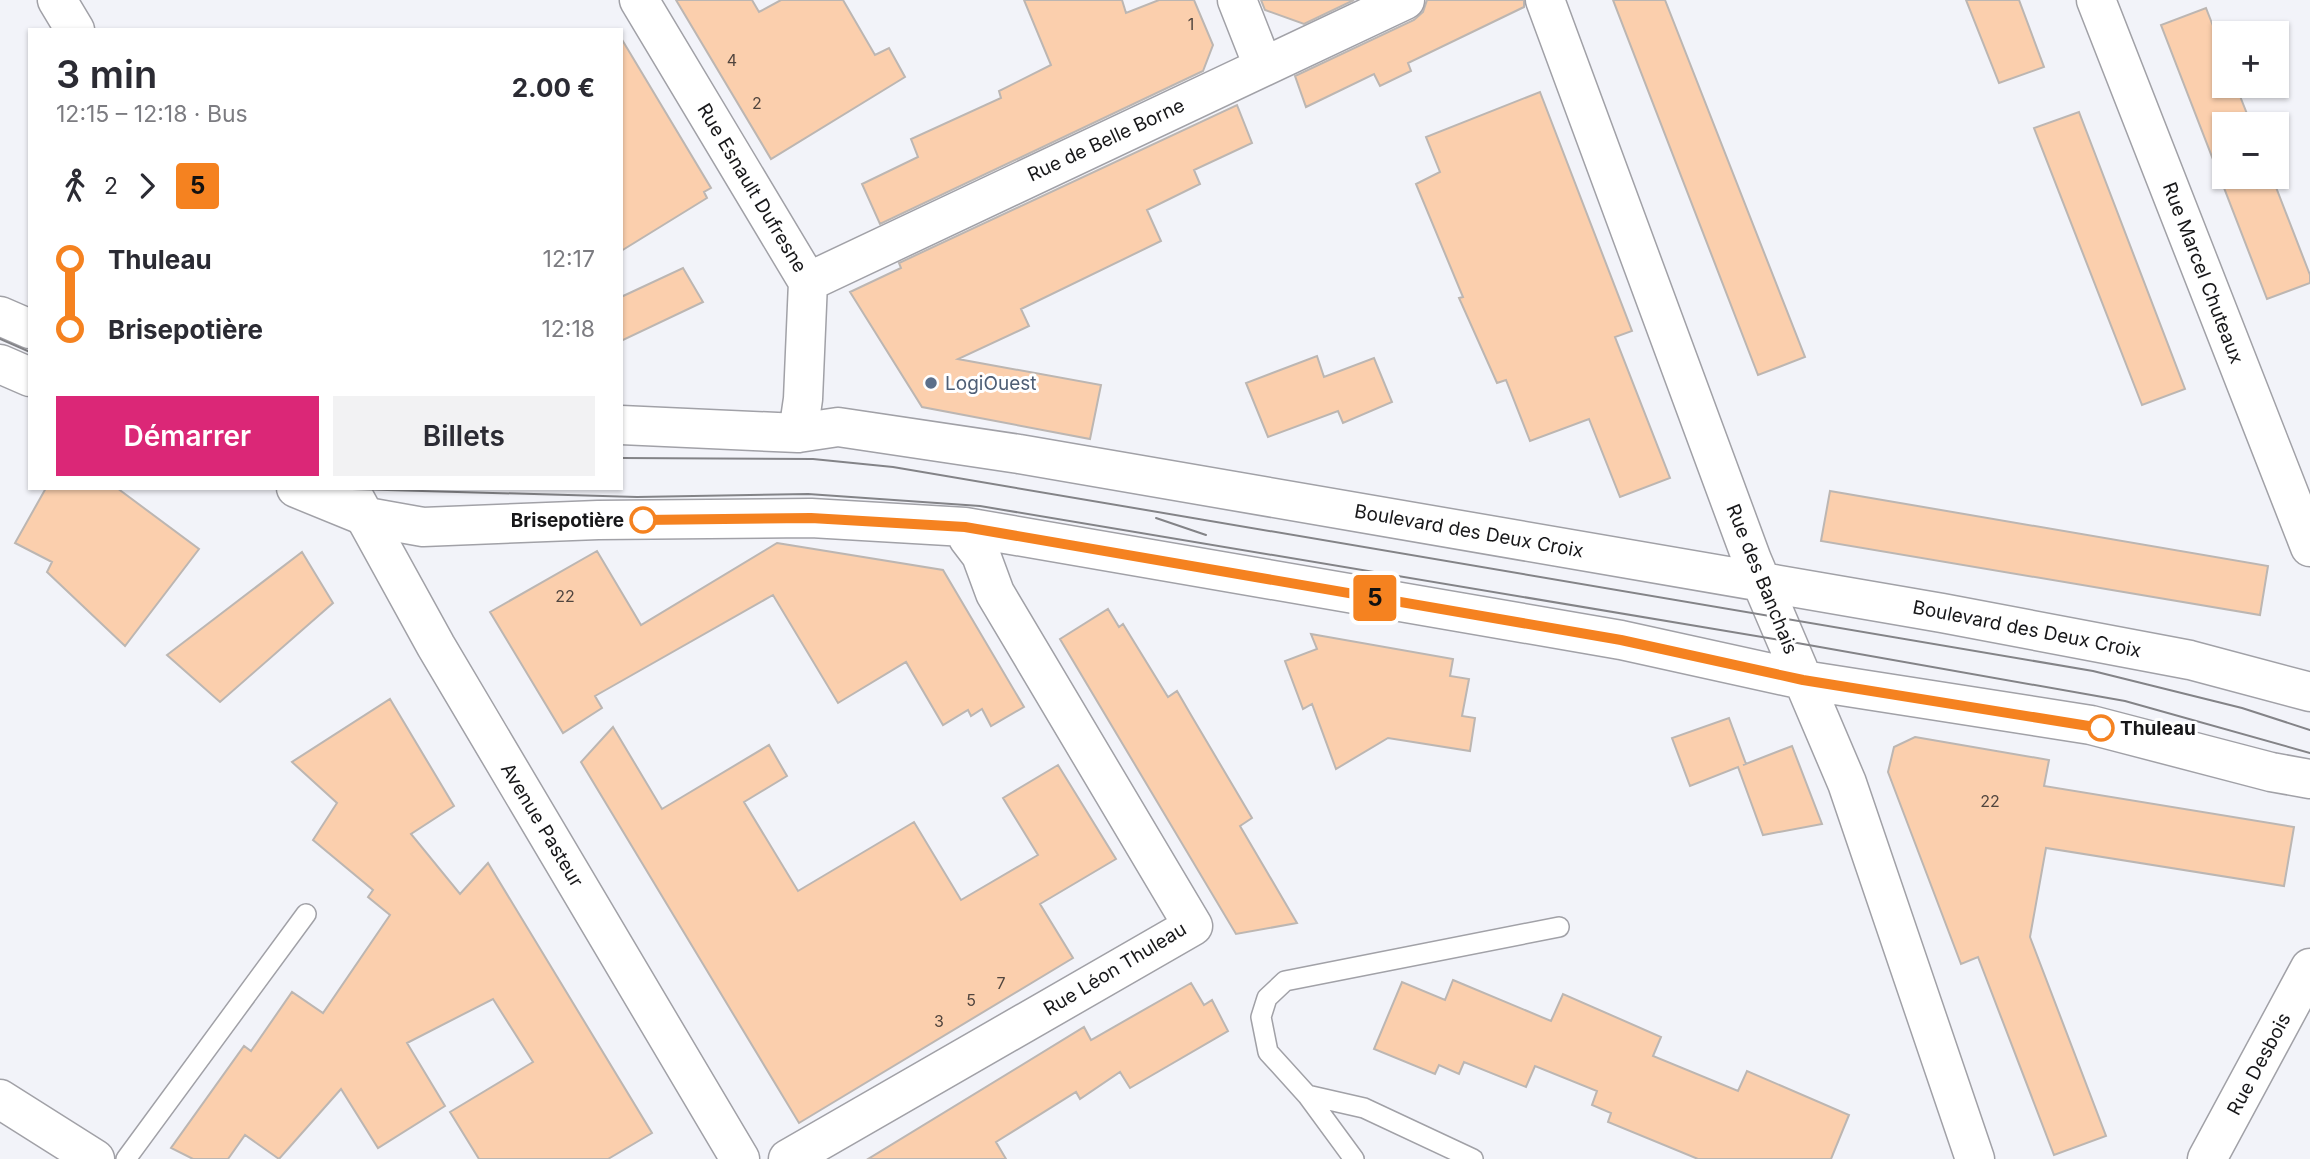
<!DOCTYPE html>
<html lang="fr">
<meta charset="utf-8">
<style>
body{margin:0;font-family:Inter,sans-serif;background:#f2f2f3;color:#2b2b33;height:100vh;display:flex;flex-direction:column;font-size:26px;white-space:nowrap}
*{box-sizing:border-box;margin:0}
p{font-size:23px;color:#7c7c81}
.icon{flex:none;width:38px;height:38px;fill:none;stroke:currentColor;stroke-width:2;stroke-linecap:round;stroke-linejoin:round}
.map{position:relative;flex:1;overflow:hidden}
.side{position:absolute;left:28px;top:28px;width:595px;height:462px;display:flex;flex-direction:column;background:#fff;border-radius:0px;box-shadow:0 2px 5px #0004}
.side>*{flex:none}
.badge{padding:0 14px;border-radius:5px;font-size:24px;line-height:46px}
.tools{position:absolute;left:2212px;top:21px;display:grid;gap:14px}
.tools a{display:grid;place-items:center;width:77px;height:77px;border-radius:0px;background:#fff;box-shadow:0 2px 5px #0004;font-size:35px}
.map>.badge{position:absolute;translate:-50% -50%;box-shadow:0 0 0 4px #fff}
.legs{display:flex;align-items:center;gap:10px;height:77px;padding:0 28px;font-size:23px}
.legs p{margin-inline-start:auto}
.overview{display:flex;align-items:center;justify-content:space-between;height:119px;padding:0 28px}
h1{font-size:38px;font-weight:600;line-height:52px}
.primary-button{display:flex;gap:14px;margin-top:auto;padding:14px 28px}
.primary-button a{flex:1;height:80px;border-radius:0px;background:#db2777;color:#fff;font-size:28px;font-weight:600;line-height:80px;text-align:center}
.primary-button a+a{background:#f2f2f3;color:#2b2b33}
ul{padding:0 28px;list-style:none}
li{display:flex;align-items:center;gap:24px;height:70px;font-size:26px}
li i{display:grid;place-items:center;width:10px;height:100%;margin:0 9px;background:currentColor}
li i::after{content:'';width:18px;height:18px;margin:-9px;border:5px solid;border-radius:50%;background:#fff}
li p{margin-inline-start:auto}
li:first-child i{background:linear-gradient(#0000 50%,currentColor 0)}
li:last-child i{background:linear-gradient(currentColor 50%,#0000 0)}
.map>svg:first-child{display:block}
.building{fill:#fbcfad;stroke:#bcb6b2;stroke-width:2}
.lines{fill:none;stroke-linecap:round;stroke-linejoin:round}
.service-casing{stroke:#a1a1a7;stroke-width:22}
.minor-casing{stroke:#a1a1a7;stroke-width:41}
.secondary-casing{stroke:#a1a1a7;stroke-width:41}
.service{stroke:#fff;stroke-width:19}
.minor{stroke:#fff;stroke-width:38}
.secondary{stroke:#fff;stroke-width:38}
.tram{stroke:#838387;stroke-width:2}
.line-1-casing{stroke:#fff;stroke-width:16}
.line-1{stroke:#f58220;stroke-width:10}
.service-dot{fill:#5c6f8a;stroke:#fff;stroke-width:2.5}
.stop-1-dot{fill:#fff;stroke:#f58220;stroke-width:3.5}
.labels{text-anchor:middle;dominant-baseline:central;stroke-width:6;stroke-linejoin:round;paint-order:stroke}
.number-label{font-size:16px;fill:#50453e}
.street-label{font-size:19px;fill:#171719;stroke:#fff}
.service-label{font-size:19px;fill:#4e5e75;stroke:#fff;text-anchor:start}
.stop-label{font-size:19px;font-weight:bold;fill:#171719;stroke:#fff;text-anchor:end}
</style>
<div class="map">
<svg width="2310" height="1159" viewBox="0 0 2310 1159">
<rect width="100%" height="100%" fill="#f2f3f9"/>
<path class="building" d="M676,0H752L759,12L781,0H843L875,55L889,48L905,77L771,159Z
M1024,0H1122L1126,13L1159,0H1194L1213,45L1203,71L880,224L862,184L918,157L911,139L1001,98L999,91L1051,65Z
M1261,0H1354L1304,24L1265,10Z
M1427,0H1524V7L1408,63L1411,71L1380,86L1374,74L1306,107L1295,76L1414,20L1423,12Z
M1613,0H1665L1805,357L1758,375Z
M1966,0H2019L2044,67L1999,83Z
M2206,8L2224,54V86H2236L2251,124H2224V177H2272L2310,275V283L2267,299L2161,25Z
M621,38L711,188L704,192L707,198L621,251Z
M1540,92L1632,331L1615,337L1670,478L1620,497L1589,419L1530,441L1506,380L1497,383L1459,298L1463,297L1416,184L1440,172L1426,137Z
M1237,105L1252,143L1194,170L1200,184L1147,210L1161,241L1021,309L1029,326L958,359L1101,385L1090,439L922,407L850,292L901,268L899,263Z
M2079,112L2185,389L2142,405L2034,128Z
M683,268L703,302L621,341V297Z
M1317,356L1324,377L1374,358L1392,402L1343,423L1338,411L1268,437L1246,383Z
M46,488H117L199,549L125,646L47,572L52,562L15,543Z
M1830,491L2268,566L2260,615L1821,541Z
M777,543L943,570L1024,707L991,726L982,709L971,716L968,710L943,725L906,662L838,703L773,595L595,696L602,708L563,733L490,612L597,551L641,625Z
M302,552L333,603L220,702L167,655Z
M1108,609L1119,627L1123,624L1168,697L1177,691L1191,715L1252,818L1240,826L1297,923L1236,934L1060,639Z
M1311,634L1453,659L1450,676L1469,679L1462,716L1475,718L1470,751L1388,738L1336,769L1312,704L1303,709L1285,661L1317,649Z
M390,699L454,806L411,834L460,894L488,863L652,1133L608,1159H479L450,1112L533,1062L493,999L407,1043L445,1106L378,1148L341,1089L279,1159L245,1135L228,1159H193L171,1148L244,1046L251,1051L292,992L323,1013L390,915L368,897L373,890L313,840L337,803L292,762Z
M1729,718L1746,764L1743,765L1792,746L1822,824L1763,835L1738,767L1690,786L1672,738Z
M613,727L662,809L769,745L787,776L744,802L798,891L914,822L961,900L1038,855L1003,798L1058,765L1116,859L1040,904L1073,958L799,1123L581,762Z
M1915,737L2049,760L2044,786L2294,827L2284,886L2046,848L2030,937L2106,1136L2054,1155L1978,957L1961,964L1888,772L1894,747Z
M1453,980L1551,1021L1563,994L1661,1037L1653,1056L1738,1091L1747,1071L1849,1115L1831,1159H1698L1608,1122L1611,1113L1592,1105L1597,1091L1535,1066L1526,1087L1464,1062L1459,1074L1439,1065L1435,1074L1374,1049L1402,982L1445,1000Z
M1191,983L1204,1005L1212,1000L1228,1031L1130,1088L1120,1072L1080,1099L1076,1092L996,1142L1006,1159H868L1084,1027L1091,1040Z"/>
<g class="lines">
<g class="service-casing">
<path id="service" d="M1307,1095L1364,1108L1473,1159
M126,1159L306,914
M1354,1159L1307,1095L1268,1052L1261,1017L1267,998L1285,981L1559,927"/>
</g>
<g class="minor-casing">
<path id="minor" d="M639,0L808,282L803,399L798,433
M1237,0L1263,66
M1545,0L1752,560L1847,783L1975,1159
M2096,0L2310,547
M808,282L1405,0
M0,316L30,329
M0,364L30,377
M621,425L798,433L838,427L1019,454L1942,613L2190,660L2310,692
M296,488L367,517L423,527L598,520L811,518L965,527L1621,640L1803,680L2091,725L2271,772L2310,779
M0,1099L95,1159
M788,1159L1193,926L995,593L981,555L968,538L965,527
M2207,1159L2310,968"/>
</g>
<g class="secondary-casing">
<path id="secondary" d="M57,0L75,30
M349,488L436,646L740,1159"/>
</g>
<use href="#service" class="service"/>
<use href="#minor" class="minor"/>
<use href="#secondary" class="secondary"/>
<path class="tram" d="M0,339L30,352
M621,458L813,459L893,467L2093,671L2242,708L2310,730
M317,488L637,497L808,494L980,506L1786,641L2125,701L2310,753
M1156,518L1206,535"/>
</g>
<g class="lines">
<g class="line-1-casing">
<path id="line-1" d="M643,520L811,518L965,527L1621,640L1803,680L2101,728"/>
</g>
<use href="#line-1" class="line-1"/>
</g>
<circle class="service-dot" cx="931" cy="383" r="7"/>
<g class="stop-1-dot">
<circle cx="643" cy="520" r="12"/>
<circle cx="2101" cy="728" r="12"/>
</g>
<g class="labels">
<g class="number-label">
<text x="1191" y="24">1</text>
<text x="732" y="60">4</text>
<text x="757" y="103">2</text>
<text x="565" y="596">22</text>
<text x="1990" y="801">22</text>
<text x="1001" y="983">7</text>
<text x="971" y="1000">5</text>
<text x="939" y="1021">3</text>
</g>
<g class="street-label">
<text transform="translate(1106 140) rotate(-25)">Rue de Belle Borne</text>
<text transform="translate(752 188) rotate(59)">Rue Esnault Dufresne</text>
<text transform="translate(2203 273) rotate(69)">Rue Marcel Chuteaux</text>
<text transform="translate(1469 531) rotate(10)">Boulevard des Deux Croix</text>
<text transform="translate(1762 579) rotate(68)">Rue des Banchais</text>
<text transform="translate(2027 629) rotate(11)">Boulevard des Deux Croix</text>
<text transform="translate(542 825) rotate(59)">Avenue Pasteur</text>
<text transform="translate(1115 969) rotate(-31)">Rue Léon Thuleau</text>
<text transform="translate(2259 1064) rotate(-62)">Rue Desbois</text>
</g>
<g class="service-label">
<text x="945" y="383">LogiOuest</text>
</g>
<g class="stop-label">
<text x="624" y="520">Brisepotière</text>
<text x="2120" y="728" text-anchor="start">Thuleau</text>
</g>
</g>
</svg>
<div class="tools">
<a>+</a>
<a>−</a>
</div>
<b class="badge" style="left:1375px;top:598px;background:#f58220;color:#111">5</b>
<section class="side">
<div class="overview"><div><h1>3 min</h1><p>12:15 – 12:18 · Bus</p></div><b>2.00 €</b></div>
<div class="legs"><svg class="icon" aria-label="walk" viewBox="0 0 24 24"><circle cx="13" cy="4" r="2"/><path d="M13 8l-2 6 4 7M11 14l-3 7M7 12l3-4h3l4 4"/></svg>2<svg class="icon" aria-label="forward" viewBox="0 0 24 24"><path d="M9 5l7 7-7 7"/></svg><b class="badge" style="background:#f58220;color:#111">5</b></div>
<ul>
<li><i style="color:#f58220"></i><b>Thuleau</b><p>12:17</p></li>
<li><i style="color:#f58220"></i><b>Brisepotière</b><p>12:18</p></li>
</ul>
<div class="primary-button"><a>Démarrer</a><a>Billets</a></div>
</section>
</div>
